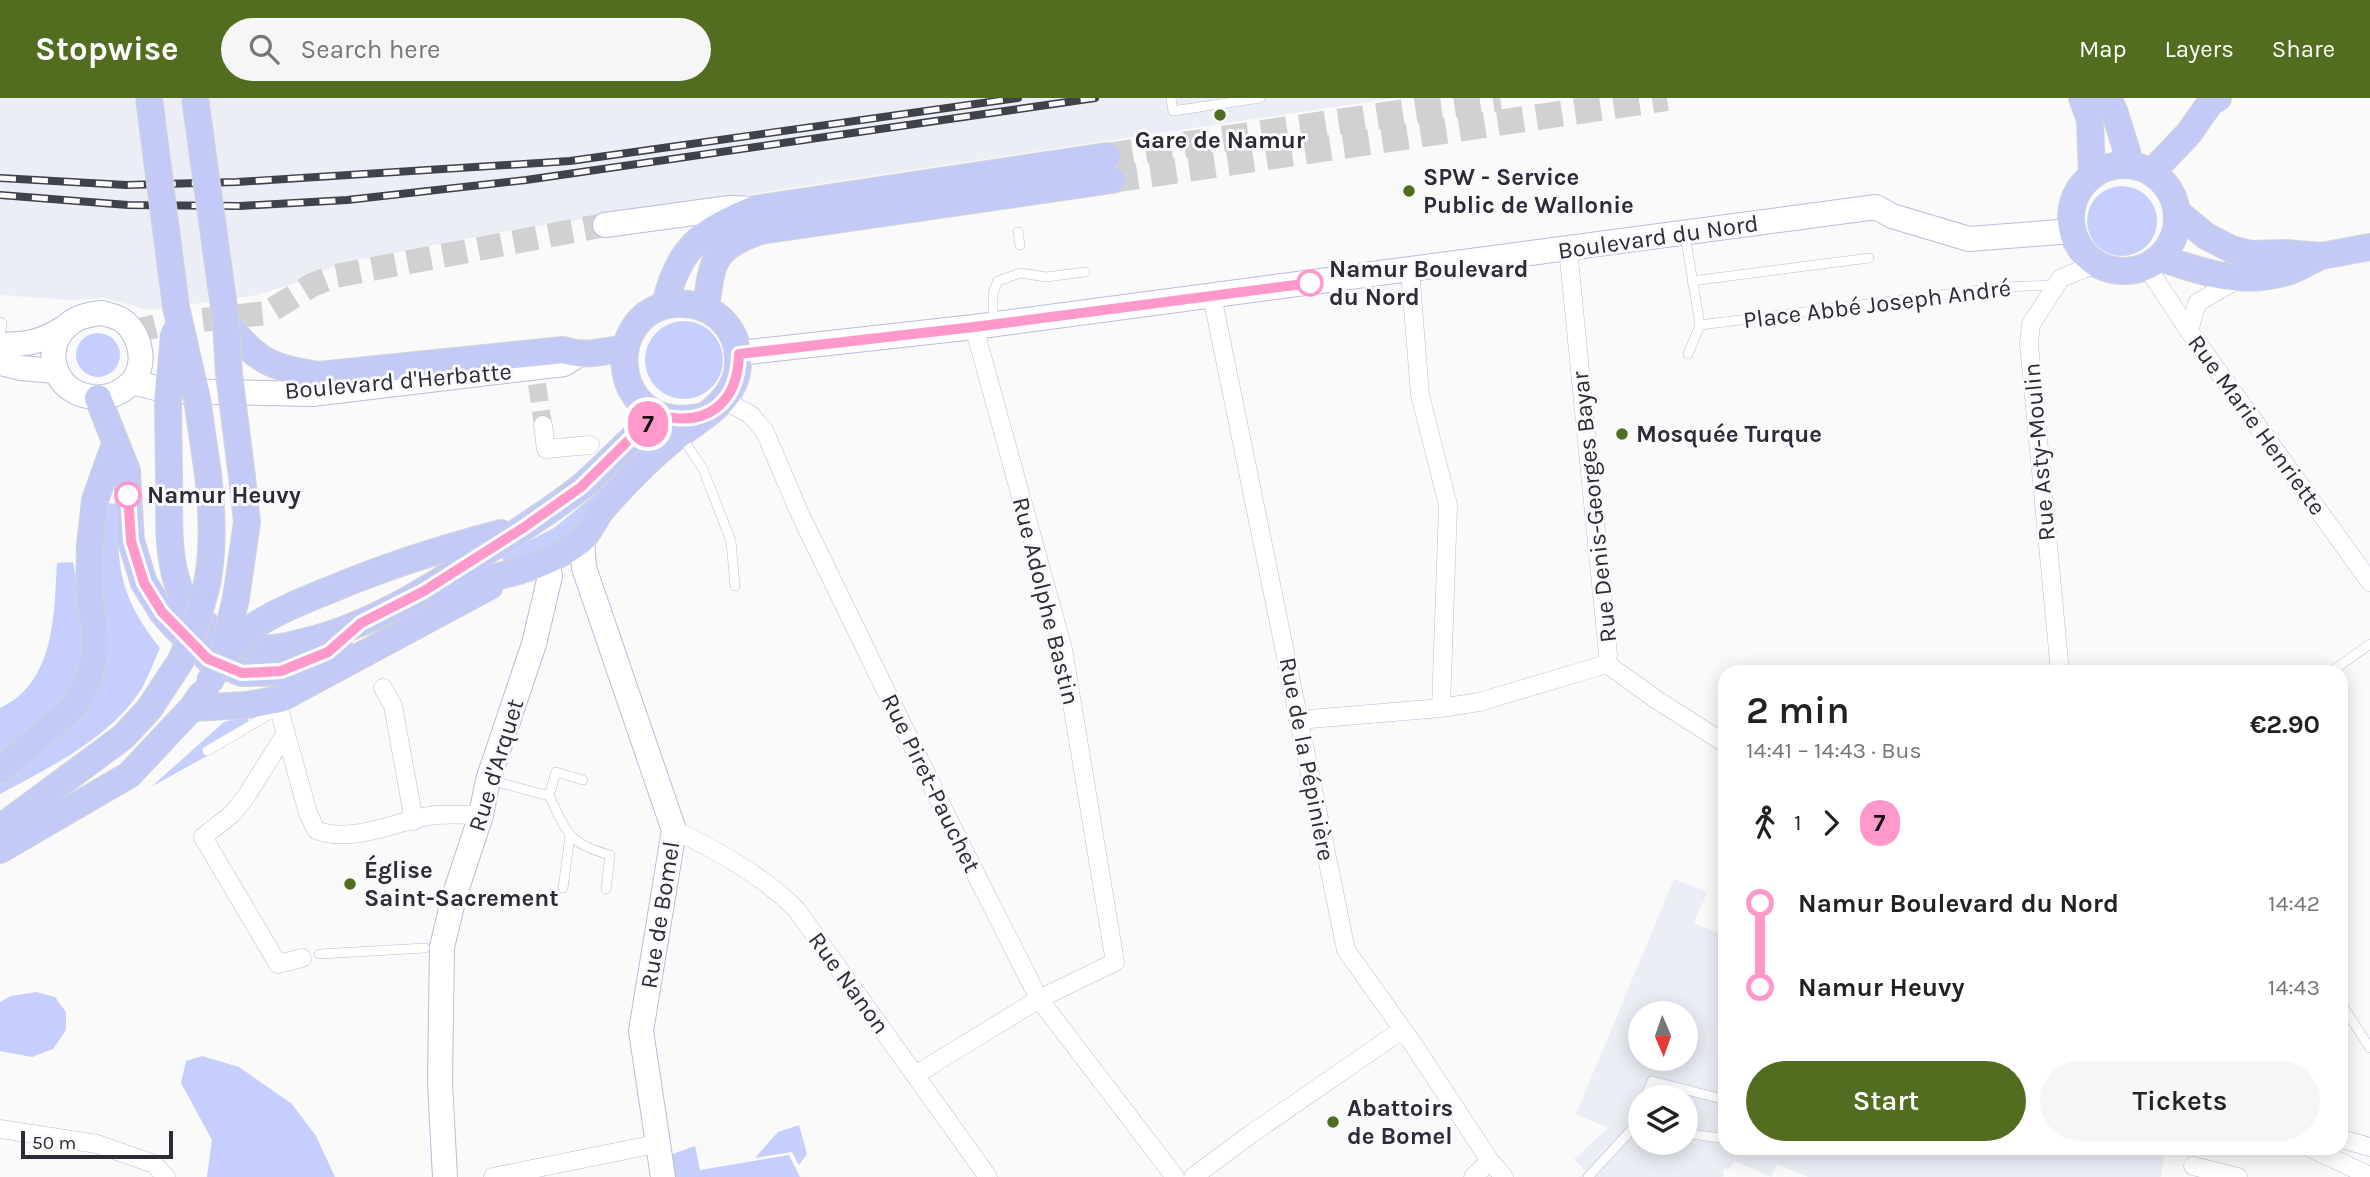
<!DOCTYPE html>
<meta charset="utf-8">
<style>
body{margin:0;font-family:Karla,sans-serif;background:#f6f6f6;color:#222;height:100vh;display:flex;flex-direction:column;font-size:26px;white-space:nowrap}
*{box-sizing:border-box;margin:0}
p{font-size:23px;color:#767676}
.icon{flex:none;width:38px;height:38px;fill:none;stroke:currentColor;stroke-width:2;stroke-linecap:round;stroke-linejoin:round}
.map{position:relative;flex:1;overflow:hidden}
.side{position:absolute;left:1718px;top:567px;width:630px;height:490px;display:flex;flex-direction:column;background:#fff;border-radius:21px;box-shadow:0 4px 18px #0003}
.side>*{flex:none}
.badge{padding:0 14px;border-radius:23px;font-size:24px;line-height:46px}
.needle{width:46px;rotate:178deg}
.controls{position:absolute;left:1628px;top:903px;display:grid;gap:14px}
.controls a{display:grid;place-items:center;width:70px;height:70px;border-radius:50%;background:#fff;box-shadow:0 4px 18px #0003;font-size:35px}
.scale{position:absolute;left:21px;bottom:18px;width:152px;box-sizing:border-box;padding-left:7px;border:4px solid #2a2c37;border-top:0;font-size:19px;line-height:24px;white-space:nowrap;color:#2a2c37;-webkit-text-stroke:5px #fafafa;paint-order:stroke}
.map>.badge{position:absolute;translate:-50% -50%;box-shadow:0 0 0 4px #fff}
.legs{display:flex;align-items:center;gap:10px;height:77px;padding:0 28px;font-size:23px}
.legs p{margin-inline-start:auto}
.head{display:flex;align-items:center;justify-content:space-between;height:119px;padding:0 28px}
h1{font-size:38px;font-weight:600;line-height:52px}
.primary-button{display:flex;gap:14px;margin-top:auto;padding:14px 28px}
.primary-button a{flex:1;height:80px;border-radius:42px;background:#526d20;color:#fff;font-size:28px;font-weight:600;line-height:80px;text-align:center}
.primary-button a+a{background:#f6f6f6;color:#222}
ul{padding:0 28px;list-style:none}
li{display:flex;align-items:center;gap:24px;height:84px;font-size:26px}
li i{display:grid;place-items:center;width:10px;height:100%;margin:0 9px;background:currentColor}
li i::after{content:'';width:18px;height:18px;margin:-9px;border:5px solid;border-radius:50%;background:#fff}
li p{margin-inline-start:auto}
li:first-child i{background:linear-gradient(#0000 50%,currentColor 0)}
li:last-child i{background:linear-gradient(currentColor 50%,#0000 0)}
header{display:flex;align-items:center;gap:42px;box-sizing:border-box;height:98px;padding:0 35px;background:#526d20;color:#fff}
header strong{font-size:33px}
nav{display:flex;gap:38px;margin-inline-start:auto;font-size:24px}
.search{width:490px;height:63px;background:#f6f6f6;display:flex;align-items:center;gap:18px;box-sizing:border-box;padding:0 24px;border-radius:38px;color:#767676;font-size:26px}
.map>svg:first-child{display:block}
.built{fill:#eceef6;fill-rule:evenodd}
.green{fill:#c5cefc}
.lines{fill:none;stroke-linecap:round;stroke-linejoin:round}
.street-tunnel{stroke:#d0d1d3;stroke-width:18;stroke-dasharray:18 9;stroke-linecap:butt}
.secondary-tunnel{stroke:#d0d1d3;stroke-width:24;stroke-dasharray:24 12;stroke-linecap:butt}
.primary-tunnel{stroke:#d0d1d3;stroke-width:26;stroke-dasharray:26 13;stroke-linecap:butt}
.lane-casing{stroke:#b8bddb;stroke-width:10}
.street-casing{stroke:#b8bddb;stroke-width:19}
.secondary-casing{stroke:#b8bddb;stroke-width:26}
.primary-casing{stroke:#d4d5d7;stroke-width:28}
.lane{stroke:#fff;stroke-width:9}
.street{stroke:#fff;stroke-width:18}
.secondary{stroke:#fff;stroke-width:24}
.primary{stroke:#c3caf5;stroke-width:26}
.rail-casing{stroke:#3f414b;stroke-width:8}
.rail{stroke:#fafafa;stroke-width:5;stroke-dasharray:16;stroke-linecap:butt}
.primary-bridge-casing{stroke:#d4d5d7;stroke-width:28;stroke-linecap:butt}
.primary-bridge{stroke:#c3caf5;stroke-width:26}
.line-1-casing{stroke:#fff;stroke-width:16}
.line-1{stroke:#f9c;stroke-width:10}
.poi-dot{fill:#526d20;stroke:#fafafa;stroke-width:2.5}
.stop-1-dot{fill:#fff;stroke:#f9c;stroke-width:3.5}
.labels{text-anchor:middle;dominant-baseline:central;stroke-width:6;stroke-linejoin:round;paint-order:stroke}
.poi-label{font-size:24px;font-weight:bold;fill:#2a2c37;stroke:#fafafa;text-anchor:start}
.street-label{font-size:24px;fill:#2a2c37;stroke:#fafafa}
.stop-label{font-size:24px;font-weight:bold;fill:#2a2c37;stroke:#fafafa;text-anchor:start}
</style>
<header>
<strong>Stopwise</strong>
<div class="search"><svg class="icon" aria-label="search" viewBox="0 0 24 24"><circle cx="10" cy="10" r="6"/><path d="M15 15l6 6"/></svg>Search here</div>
<nav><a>Map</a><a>Layers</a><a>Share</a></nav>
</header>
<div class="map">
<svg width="2370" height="1079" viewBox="0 0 2370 1079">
<rect width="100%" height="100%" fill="#fafafa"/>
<path class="built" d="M0,0H1395L511,132L341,165L294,186L252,198L149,212L103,200L70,202L0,197Z
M1674,781L1707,794L1694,825L1725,838L1726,1050H2165L2161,1079H1808L1777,1066L1771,1079L1735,1063L1729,1071H1724L1723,1079H1579L1585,1073L1574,1061L1608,1030L1576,1016ZM1640,915H1685V961H1640ZM1640,999H1685V1045H1640Z"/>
<path class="green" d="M2087 123a35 35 0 1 1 70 0a35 35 0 1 1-70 0Z
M645 262a39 39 0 1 1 78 0a39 39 0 1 1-78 0Z
M76 257a22 22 0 1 1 44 0a22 22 0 1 1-44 0Z
M619,370L626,376L562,444L504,465L501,457L554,430L588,402Z
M105,405L118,406C117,470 119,498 160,550C154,563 149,577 142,590C112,639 49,670 0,696V681L65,629L100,501Z
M73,464C79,502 94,550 75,586C61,612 23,637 0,656V610C55,585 54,517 57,465Z
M246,618L248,623L202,650L207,658L151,689L224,624Z
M36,894L55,899L66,914V932L53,951L32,959L0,953V904L11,898Z
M202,958L239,969L292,1006L316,1038L335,1079H207L212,1042L181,985L186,963Z
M799,1027L807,1056L799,1067L792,1054L755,1060L778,1034Z
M695,1048L700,1072L789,1057L800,1079H674L670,1057Z"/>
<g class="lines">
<path class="street-tunnel" d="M537,286L543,327"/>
<path class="secondary-tunnel" d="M132,234L165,226L267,215L312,187L335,178L605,127"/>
<path class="primary-tunnel" d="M1107,58L1500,0
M1112,82L1667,0"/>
<g class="lane-casing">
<path id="lane" d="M1171,0L1173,13L1260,0
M1018,134L1020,147
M1685,137L1700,227L1688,256
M1692,183L1869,160
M0,224L2,225L0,237
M993,225V195L998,183L1020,175L1046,179L1085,174
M1700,227L2005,189L2055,187
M681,338L703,371L731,443L735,488
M2331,574L2370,546
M207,653L277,612
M490,682L549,698C568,735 567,745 610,757L606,791
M549,698L556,674L583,682
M563,790L570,738
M319,856L425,850
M2342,907L2370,950
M1646,999L1652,983L1726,1002
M1685,1035L1726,1041
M1588,1079L1635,1028L1640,1015"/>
</g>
<g class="street-casing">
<path id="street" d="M1568,151L1608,556L1607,566L1657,602L1726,646
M2147,169L2189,233L2370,484
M1410,172L1420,297L1448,407L1441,610
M1212,198L1346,852L1413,946L1490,1063L1504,1079
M2189,233L2197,205L2238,181
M722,304L735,308L751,317L765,334L800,416L952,729L1039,901L1175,1079
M543,327L546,351L590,347
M2060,574L2029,246L2031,226L2061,180L2096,166
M383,590L393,608L414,723
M280,601L279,611L308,715L316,732C354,747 399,721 436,717C451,716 466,717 481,717
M1298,622L1441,610L1479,604L1607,566
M286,635L245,700L232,716L203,739L278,866L302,860
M674,732C717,752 762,777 796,811L988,1079
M915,977L1039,901L1115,864L1063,551L974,229
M0,1031L97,1046L154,1066L166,1079
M2342,1041L2370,1049
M2310,1050L2370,1078
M2193,1068L2238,1079
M493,1079L656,1046
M1193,1079L1251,1036L1402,932
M1473,1079L1490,1063"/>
</g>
<g class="secondary-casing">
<path id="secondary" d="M605,127L730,110L755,111
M102,215C109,217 116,218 122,222C140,235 146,262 135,280C130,288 118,296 109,298C43,310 30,219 102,215Z
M0,247C26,246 40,245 62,231
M739,255L974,229L1876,109L1892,118L1969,141L2072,133
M0,265L21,270L55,273
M132,284L168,293L312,296L564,266L578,257
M582,441L584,470L674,732L641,933L663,1079
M445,1079L440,985L442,849L454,799L481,717L488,682L534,546L550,478L547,465"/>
</g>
<g class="primary-casing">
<path id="primary" d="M2082,0L2090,22L2092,77
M2108,0L2115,15L2131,67
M2071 120a53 53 0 1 1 106 0a53 53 0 1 1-106 0Z
M2152,74L2189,35L2210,5L2218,0
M2177,114L2206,138L2231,151L2251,156L2284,155L2321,158L2370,149
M2160,160C2207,175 2235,187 2284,175C2296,172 2308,164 2319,159
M665,207C678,149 702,133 755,111L1107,58
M706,211C712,163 712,150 760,133L1112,82
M226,224C257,264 270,269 319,277L563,252C584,259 602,254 624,250
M98,300L127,373L131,443L144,485L162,514L176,530L208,561L242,575L281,574L328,554L339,545
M169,376C170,412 166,452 178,487C189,521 227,548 263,550C274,551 288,548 299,545C372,529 436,486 498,446C526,428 555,410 581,389C608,366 631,339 659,317
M207,486C214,449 212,413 208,376
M424,493C477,482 536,477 580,443C589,436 594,422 601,413C612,399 625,386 637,374C650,361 663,349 677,338C703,319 738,301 738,264C739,248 733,233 721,221C707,208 686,203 667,207C607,221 612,313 673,320C684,322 695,320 705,318
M236,500L247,424L242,379
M254,528C279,512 305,502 332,491C387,468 443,450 501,435
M192,610L247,607L280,601L490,488
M0,672L75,608L90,577L95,557V535L89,491L90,447L95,402L115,346
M0,730L123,639L149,611L180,564
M0,752L129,677L192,610L201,597"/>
</g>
<use href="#lane" class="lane"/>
<use href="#street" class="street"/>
<use href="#secondary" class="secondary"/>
<use href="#primary" class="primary"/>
<g class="rail-casing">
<path id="rail" d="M0,80L126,87L237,84L570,63L1018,0
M0,97L128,107L240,108L347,102L526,82L1095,0"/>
</g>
<use href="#rail" class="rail"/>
<g class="primary-bridge-casing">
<path id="primary-bridge" d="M149,0L176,209L197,301L208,376
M195,0L226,224L229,276L242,379
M169,376L168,305L174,235
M222,559L254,528
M180,564L194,534L207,486
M209,585L222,559L236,500"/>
</g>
<use href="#primary-bridge" class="primary-bridge"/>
</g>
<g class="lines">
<g class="line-1-casing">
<path id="line-1" d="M128,397L131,443L144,485L162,514L208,561L242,575L281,573L328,554L361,525L424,493L523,430L581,389L639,332L659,317C707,330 738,305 739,256L974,229L1310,185"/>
</g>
<use href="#line-1" class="line-1"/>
</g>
<g class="poi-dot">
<circle cx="1220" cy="17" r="7"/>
<circle cx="1409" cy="93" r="7"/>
<circle cx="1622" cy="336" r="7"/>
<circle cx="350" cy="786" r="7"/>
<circle cx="1333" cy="1024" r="7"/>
</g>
<g class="stop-1-dot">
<circle cx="1310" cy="185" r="12"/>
<circle cx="128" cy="397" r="12"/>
</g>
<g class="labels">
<g class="poi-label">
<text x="1220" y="42" text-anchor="middle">Gare de Namur</text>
<text x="1423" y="79">SPW - Service<tspan x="1423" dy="28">Public de Wallonie</tspan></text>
<text x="1636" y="336">Mosquée Turque</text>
<text x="364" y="772">Église<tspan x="364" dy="28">Saint-Sacrement</tspan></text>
<text x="1347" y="1010">Abattoirs<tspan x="1347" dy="28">de Bomel</tspan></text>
</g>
<g class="street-label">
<text transform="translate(1658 139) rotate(-8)">Boulevard du Nord</text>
<text transform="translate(1877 206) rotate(-7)">Place Abbé Joseph André</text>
<text transform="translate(398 283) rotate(-5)">Boulevard d'Herbatte</text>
<text transform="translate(2257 327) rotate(54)">Rue Marie Henriette</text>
<text transform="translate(2039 354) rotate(-95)">Rue Asty-Moulin</text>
<text transform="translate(1594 409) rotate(-96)">Rue Denis-Georges Bayar</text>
<text transform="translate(1046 503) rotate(76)">Rue Adolphe Bastin</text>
<text transform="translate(1307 661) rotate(79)">Rue de la Pépinière</text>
<text transform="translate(496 667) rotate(-73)">Rue d'Arquet</text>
<text transform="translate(931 685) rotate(64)">Rue Piret-Pauchet</text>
<text transform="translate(660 817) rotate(-81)">Rue de Bomel</text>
<text transform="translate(849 885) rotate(54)">Rue Nanon</text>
</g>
<g class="stop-label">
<text x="1329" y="171">Namur Boulevard<tspan x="1329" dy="28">du Nord</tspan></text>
<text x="147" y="397">Namur Heuvy</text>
</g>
</g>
</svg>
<div class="controls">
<a><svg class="needle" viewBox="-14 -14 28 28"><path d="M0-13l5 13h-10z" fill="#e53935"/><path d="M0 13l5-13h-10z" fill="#767676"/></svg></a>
<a><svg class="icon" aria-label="layers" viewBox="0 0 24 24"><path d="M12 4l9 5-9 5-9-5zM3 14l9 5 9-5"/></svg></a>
</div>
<div class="scale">50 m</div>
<b class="badge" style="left:648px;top:326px;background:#f9c;color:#111">7</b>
<section class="side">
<div class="head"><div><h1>2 min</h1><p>14:41 – 14:43 · Bus</p></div><b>€2.90</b></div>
<div class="legs"><svg class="icon" aria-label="walk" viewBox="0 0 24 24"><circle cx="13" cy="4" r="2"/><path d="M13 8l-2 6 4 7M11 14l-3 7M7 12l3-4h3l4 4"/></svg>1<svg class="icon" aria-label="forward" viewBox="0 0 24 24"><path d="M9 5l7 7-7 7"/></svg><b class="badge" style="background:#f9c;color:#111">7</b></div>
<ul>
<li><i style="color:#f9c"></i><b>Namur Boulevard du Nord</b><p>14:42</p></li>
<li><i style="color:#f9c"></i><b>Namur Heuvy</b><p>14:43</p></li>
</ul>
<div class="primary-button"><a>Start</a><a>Tickets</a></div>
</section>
</div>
